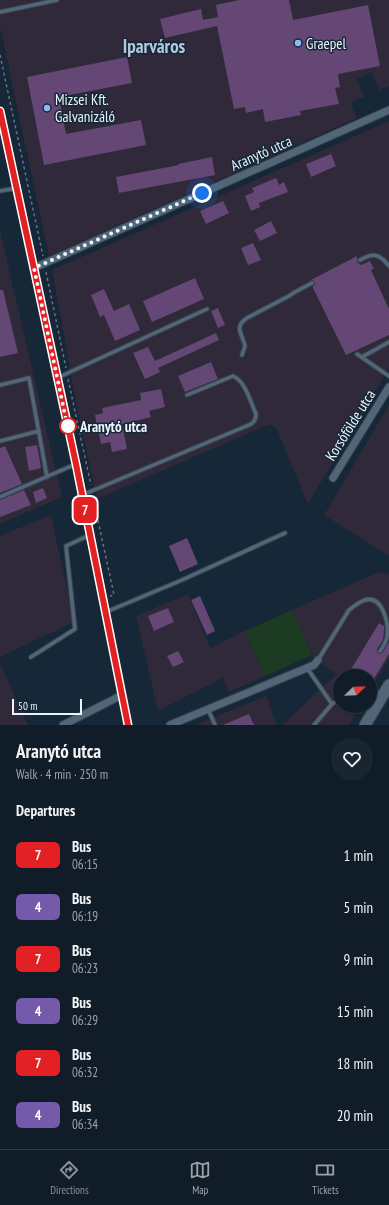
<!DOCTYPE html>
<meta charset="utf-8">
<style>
body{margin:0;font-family:"PT Sans Narrow",sans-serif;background:#192631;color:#f1f3f6;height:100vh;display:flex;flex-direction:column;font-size:15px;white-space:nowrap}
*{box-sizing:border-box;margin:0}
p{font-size:13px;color:#9ca2a8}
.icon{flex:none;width:22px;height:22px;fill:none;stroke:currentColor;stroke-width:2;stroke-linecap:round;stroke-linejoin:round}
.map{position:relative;height:725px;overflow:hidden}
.side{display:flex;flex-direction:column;background:#101d29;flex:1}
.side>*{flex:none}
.badge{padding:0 8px;border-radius:6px;font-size:14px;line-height:26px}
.needle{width:26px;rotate:67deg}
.fabs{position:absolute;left:333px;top:669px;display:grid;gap:8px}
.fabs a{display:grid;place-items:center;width:44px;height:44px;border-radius:50%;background:#101d29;box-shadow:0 1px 3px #0004,0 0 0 1px #303b46;font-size:20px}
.scale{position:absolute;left:12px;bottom:10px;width:70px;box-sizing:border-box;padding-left:4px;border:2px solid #ebf4fd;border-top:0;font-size:11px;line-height:14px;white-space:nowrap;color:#ebf4fd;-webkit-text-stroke:3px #162737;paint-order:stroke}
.you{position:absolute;width:20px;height:20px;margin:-10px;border:3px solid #fff;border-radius:50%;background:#1a73e8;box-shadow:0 0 0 6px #1a73e833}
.map>.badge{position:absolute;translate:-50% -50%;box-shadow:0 0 0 2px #fff}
h2{padding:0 16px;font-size:15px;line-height:36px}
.round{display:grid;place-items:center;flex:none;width:42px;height:42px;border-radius:21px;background:#192631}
.summary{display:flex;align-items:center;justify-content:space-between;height:68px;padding:0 16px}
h1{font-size:19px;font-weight:600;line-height:30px}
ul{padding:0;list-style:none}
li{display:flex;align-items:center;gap:12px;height:52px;padding:0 16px}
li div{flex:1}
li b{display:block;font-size:15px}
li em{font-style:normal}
li .badge{min-width:44px;font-weight:700;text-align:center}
.dock{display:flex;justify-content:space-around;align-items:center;height:56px;border-top:1px solid #303b46;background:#101d29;font-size:11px;color:#9ca2a8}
.dock a{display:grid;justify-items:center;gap:2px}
.dock .on{color:#8c9099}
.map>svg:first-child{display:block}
.industrial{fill:#2f293a}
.green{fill:#1d3b22}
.building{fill:#644774}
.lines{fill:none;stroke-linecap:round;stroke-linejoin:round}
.lane-casing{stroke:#35424f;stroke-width:5.5}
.street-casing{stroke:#35424f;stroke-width:9}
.secondary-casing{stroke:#35424f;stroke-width:13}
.path{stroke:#657381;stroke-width:1.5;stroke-dasharray:3 3;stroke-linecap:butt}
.lane{stroke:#526678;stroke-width:3.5}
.street{stroke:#526678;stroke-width:7}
.secondary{stroke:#526678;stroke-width:11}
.line-casing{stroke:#fff;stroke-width:9}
.line{stroke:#e32124;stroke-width:6}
.walk{stroke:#ebf4fd;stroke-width:4;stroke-dasharray:0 7.2}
.poi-dot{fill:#8abafc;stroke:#162737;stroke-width:1.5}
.stop-dot{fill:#fff;stroke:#e32124;stroke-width:2}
.labels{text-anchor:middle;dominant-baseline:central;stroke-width:3;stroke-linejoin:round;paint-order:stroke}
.poi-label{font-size:15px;fill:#ebf4fd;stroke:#162737;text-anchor:start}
.street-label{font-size:15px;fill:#ebf4fd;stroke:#162737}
.stop-label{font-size:15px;font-weight:bold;fill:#ebf4fd;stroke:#162737;text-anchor:start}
.district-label{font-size:19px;font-weight:bold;fill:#b3c8dd;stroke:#162737}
</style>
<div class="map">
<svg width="389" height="725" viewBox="0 0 389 725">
<rect width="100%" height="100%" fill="#162737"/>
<path class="industrial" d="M0,0H389V86L379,90L371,72L357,79L364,97L350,103L357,118L49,256L0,27Z
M389,121V368L308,504L277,430L270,424L97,499L78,412L52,270Z
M0,231L62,497L0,524Z
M389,405V556L324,515Z
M51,515L74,622L0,657V536Z
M379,572L389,574V659L370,690V676H340V706H360L349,725H283L336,674L312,657V654L292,610Z
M188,594L210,648L245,631L265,676L229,692L223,678L158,711L136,616Z
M0,663L28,725H0Z
M266,696L277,725H194L205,721Z"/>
<path class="green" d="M292,610L312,655L265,676L245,631Z"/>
<path class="building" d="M239,0H289L293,20L368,5L380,66L338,74L340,87L335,88L339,104L300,111L301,115L265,122L263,109L246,113L245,107L234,109L217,26L165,38L160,19L201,9L203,20L218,17L216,5Z
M127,57L132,83L59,97L66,134L141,120L146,145L44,165L27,77Z
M331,154L336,166L311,177L306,164Z
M212,157L215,175L119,193L116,177L179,165L178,164Z
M276,178L279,185L284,182L288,192L259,203L260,207L251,211L245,196L254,192L252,188Z
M223,201L229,213L206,224L200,211Z
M271,221L277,233L260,241L254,230Z
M253,243L261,260L248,265L241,248Z
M357,256V262L361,265L370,261L374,269L371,270L389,309V335L346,355L313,288V286L315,284V282L311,280Z
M195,278L204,299L152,322L143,301Z
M104,289L114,311L129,304L140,330L115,341L104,315L100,317L91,295Z
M0,290H3L18,353L0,357Z
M218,308L225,325L218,328L211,311Z
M216,333L219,340L158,368L160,372L145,379L133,353L148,347L155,361Z
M211,362L218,379L185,392L178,376Z
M161,389L165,407L149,411L151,417L122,424L127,449L112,452L110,442L101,444L95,415L103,413L102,408L141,400L140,393Z
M37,445L41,468L29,471L25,447Z
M5,446L22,484L0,493V448Z
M43,488L47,498L36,503L33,492Z
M24,490L31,505L0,517V500Z
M187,538L198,564L180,572L169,546Z
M200,596L215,631L207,635L191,600Z
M168,608L174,622L154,631L148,616Z
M379,623L384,626V631L383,640L377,649V652L379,654L382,653L389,642V654L370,685V676H347Z
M178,651L184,662L173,667L167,656Z
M249,714L254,725H223Z"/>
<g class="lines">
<g class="lane-casing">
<path id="lane" d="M0,12L57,0
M0,191L17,188
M360,260C373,253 379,253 389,266
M357,354L389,376
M242,355L245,346C243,335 233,327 247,318L289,296L295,292L312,283
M362,357L389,342
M57,378L207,309
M0,385L29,378L47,477
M0,441L39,431
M82,495L249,425C254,423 256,420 256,414C250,401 246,382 233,376L187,395
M0,497L76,464
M106,612L182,580L285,533
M31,657L75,629L66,546L90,535
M318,660L349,610C354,606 359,602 365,600C383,595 389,624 387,637C386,642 383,647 380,651
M307,668L332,704
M208,709L215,725
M314,725L332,704L340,699"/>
</g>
<g class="street-casing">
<path id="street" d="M0,111L76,464L128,725
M34,268L389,110
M333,478L389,387
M63,725L122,695
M170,725L314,665L318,660"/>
</g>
<g class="secondary-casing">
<path id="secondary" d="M365,725L389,685"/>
</g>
<path class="path" d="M0,55L43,256
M46,272L66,368
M68,379L91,485
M93,497L114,595L110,596"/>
<use href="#lane" class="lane"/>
<use href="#street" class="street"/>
<use href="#secondary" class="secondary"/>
</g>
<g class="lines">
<g class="line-casing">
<path id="line" d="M0,111L76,464L128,725"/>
</g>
<use href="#line" class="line"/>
<path class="walk" d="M68,426V429L34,268L202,193"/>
</g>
<g class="poi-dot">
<circle cx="298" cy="43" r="4"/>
<circle cx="47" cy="108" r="4"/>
</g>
<circle class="stop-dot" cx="68" cy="426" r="8"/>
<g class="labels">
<g class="poi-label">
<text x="306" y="43">Graepel</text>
<text x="55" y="99">Mizsei Kft.<tspan x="55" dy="17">Galvanizáló</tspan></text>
</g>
<g class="street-label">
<text transform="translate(261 153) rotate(-24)">Aranytó utca</text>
<text transform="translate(350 425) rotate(-58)">Korsófölde utca</text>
</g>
<g class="stop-label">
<text x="80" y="426">Aranytó utca</text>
</g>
<g class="district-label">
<text x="154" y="46">Iparváros</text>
</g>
</g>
</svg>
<div class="fabs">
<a><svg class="needle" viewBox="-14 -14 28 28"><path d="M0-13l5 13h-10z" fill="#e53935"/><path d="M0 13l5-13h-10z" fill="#9ca2a8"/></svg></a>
</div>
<div class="scale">50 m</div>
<div class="you" style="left:202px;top:193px"></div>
<b class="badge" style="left:85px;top:510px;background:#e32124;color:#fff">7</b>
</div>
<section class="side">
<div class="summary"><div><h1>Aranytó utca</h1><p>Walk · 4 min · 250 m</p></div><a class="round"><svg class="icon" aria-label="heart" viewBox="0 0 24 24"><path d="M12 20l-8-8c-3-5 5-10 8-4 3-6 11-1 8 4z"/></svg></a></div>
<h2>Departures</h2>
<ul>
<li><span class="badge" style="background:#e32124;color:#fff">7</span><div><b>Bus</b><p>06:15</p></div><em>1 min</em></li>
<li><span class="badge" style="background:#755aab;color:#fff">4</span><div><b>Bus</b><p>06:19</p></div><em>5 min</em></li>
<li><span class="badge" style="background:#e32124;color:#fff">7</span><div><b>Bus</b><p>06:23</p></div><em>9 min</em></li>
<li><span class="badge" style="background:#755aab;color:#fff">4</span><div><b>Bus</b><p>06:29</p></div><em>15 min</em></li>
<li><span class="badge" style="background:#e32124;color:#fff">7</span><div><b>Bus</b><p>06:32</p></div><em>18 min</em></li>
<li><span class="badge" style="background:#755aab;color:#fff">4</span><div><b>Bus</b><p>06:34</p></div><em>20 min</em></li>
</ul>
</section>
<nav class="dock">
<a class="on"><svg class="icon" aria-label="directions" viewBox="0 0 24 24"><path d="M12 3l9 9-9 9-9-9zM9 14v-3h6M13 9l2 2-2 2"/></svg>Directions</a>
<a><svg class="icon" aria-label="map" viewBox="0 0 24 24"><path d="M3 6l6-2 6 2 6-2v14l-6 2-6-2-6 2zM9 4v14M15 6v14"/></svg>Map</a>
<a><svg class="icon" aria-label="tickets" viewBox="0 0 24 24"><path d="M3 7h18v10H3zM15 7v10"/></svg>Tickets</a>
</nav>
